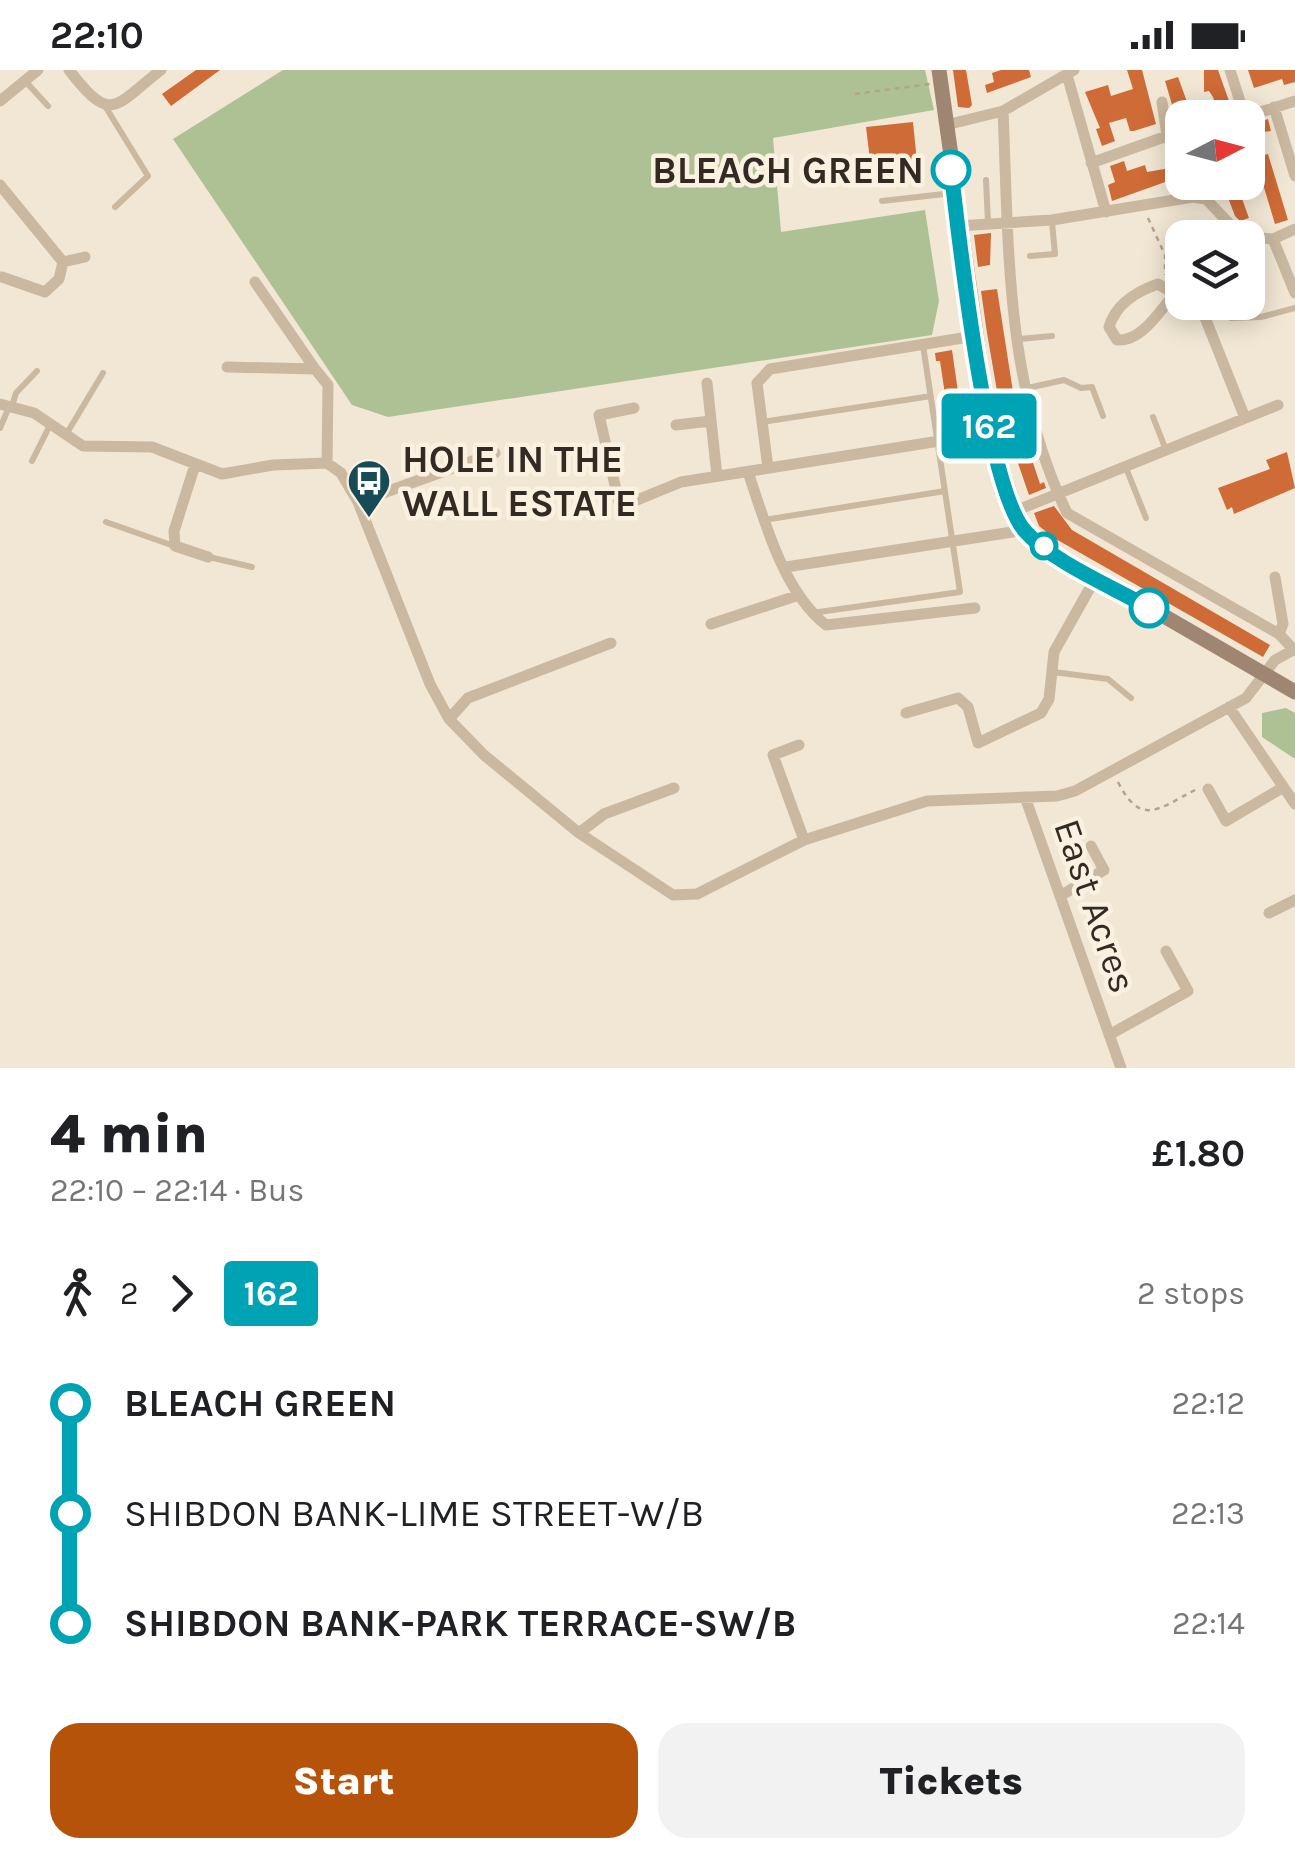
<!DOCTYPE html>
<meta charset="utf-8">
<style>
body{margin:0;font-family:Karla,sans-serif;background:#f2f2f2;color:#202124;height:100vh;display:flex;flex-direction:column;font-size:38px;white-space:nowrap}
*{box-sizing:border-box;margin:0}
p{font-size:32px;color:#757577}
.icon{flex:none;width:55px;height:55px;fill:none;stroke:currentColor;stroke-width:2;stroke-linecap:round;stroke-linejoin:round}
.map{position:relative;height:998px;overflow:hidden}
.details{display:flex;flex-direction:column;background:#fff;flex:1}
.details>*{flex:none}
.badge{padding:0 20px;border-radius:8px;font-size:35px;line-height:65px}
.needle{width:65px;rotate:84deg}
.buttons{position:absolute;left:1165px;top:30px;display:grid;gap:20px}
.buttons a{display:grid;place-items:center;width:100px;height:100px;border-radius:20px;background:#fff;box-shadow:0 5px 25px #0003;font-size:50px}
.map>.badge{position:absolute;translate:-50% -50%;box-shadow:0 0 0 5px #fff}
.legs{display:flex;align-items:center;gap:15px;height:110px;padding:0 50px;font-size:32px}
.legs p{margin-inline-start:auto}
.head{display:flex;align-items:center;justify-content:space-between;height:170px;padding:0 50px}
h1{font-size:55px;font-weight:800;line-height:75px}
.button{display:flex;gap:20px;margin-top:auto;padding:20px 50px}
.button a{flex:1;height:115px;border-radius:30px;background:#b45309;color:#fff;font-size:40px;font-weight:800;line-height:115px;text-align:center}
.button a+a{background:#f2f2f2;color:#202124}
ul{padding:0 50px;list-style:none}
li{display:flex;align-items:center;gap:35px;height:110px;font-size:38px}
li i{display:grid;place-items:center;width:15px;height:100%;margin:0 12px;background:currentColor}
li i::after{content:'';width:25px;height:25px;margin:-12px;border:8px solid;border-radius:50%;background:#fff}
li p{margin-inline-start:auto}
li:first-child i{background:linear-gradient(#0000 50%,currentColor 0)}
li:last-child i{background:linear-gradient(currentColor 50%,#0000 0)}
.status{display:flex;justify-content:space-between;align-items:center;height:70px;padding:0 50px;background:#fff;direction:ltr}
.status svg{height:28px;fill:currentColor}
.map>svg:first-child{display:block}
.green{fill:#adc194}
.building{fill:#ce6b36}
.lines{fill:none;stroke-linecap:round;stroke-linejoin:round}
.path{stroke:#b6a28a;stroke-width:2.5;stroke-dasharray:5 5;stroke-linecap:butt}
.lane{stroke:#cab8a0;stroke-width:6}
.street{stroke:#cab8a0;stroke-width:11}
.secondary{stroke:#9e8672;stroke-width:15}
.line-1-casing{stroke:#fff;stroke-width:22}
.line-1{stroke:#00a3b4;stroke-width:15}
.stop-1-dot{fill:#fff;stroke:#00a3b4;stroke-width:5}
.labels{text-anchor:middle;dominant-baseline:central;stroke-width:9;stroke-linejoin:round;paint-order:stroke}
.stop-label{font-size:38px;font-weight:bold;fill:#342a24;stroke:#faf1e1;text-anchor:end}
.poi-label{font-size:38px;font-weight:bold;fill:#342a24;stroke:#faf1e1;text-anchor:start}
.street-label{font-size:38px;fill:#342a24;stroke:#faf1e1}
</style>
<div class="status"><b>22:10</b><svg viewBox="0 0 49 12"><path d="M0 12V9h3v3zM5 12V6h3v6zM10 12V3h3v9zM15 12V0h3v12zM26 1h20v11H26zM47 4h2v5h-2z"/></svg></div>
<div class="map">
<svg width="1295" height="998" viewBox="0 0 1295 998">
<rect width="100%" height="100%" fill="#f2e7d4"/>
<path class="green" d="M283,0H925L934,40L773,68L781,162L925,140L939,231L932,265L388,347L352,335L173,69Z
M1286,638L1295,643V689L1262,667V643Z"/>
<path class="building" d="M196,0H220L171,36L162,24Z
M953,0H966L972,35L969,38L958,37Z
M1001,0H1029L1031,7L987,23L985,15L994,12L992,3Z
M1127,0H1142L1156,54L1134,61H1130L1126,48L1109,53L1115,71L1102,76L1096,59L1100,58L1085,22L1108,15L1111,26L1133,19Z
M1204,0H1218L1235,48H1210L1218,42L1213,27L1209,21L1204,22Z
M1248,0H1295V12L1284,15L1282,9L1254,18Z
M1178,7L1190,40L1189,48H1176L1165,11Z
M1268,49L1271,61L1248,64V56Z
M913,52L918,102L872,107L866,57Z
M1268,84L1288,150L1275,154L1255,88Z
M1124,91L1127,101L1145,95L1147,102L1182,96V106L1112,131L1108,115L1115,112L1110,96Z
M1222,112H1236L1249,148L1240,151L1235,146Z
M991,163L990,195L978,197L974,165Z
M997,219L1016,341L1040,414L1044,412L1046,418L1029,425L1001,344L987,263L981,221Z
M952,280L963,357L950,358L940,291H936L935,283Z
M1287,382L1295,418L1234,444L1232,437L1227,440L1218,418L1270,399L1266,390Z
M1054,436L1072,460L1270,575L1263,587L1054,468L1039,456L1034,443Z"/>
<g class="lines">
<path class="path" d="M855,24L930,14
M1148,148L1165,185V205
M1118,712C1141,757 1158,739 1195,720"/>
<path class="lane" d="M26,12L48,36
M105,36L148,106L115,137
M986,110L988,152
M1206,128L1212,112
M882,131L953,123
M1030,186L1055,184L1052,152
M1231,248L1261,247L1295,238
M1019,269L1052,266
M1023,319L1064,310L1081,318L1092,317L1103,346
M12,336L16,323L37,301
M1153,347L1166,380
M762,352L931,326
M0,358L9,337
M67,363L103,303
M32,391L50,355
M1126,398L1146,448
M764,450L945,421
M106,452L174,476
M209,487L252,497
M812,543L960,522L923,275
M1053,602L1108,609L1131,628"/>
<path class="street" d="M69,0C112,55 113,37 161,0
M1230,0L1245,47L1295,31
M1067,5L1106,142
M0,31L38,0
M1274,37L1295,106
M1003,41C1009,181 1005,314 1067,443L1279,564L1294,580
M946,55L1003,41L1074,0
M1091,93L1167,66L1162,32
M0,115L63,192L85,187
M958,156L1052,150L1193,127L1206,129L1241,166L1273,169L1295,223
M1273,169L1295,159
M2,207L45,222L59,209L63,192
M255,212L315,299
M1173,226C1158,243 1141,272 1117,270L1109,257C1116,234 1135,222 1158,214L1182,229
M1194,232L1204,245L1245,348
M227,297L315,299L328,315L327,393
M707,313L717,406
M0,334L34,343L83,376L152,377L222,404L273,395L327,393L341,403L358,432L430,614L449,649L484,685L579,763L673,825L697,824L804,770L927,731L1057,726L1075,721L1246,628L1275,590L1295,579
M634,338L599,345L620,437L681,412L990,363
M676,355L711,351
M195,395L174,461L175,476L208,487
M768,398L757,313L770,299L975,266
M748,402C765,452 783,521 826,555L975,538
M358,432L495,383
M1015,441L1278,335
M786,497L1025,460
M1275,507L1283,554L1279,564
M711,554L799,525
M1229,637L1295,734
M906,643L958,628L968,637L978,673L1041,643L1049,629L1054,582L1096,507
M449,649L468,628L611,573
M799,675L773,685L804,770
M1208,719L1226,751L1282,718
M1025,727L1121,998
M579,763L604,744L674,718
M1060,826L1104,800L1091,776
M1269,843L1295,830
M1109,965L1188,921L1166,881"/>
<path class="secondary" d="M939,0L990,363L1019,451L1043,476L1295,622"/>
</g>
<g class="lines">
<g class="line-1-casing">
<path id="line-1" d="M951,100C959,168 986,417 1025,461C1052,492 1113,517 1149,538"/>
</g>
<use href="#line-1" class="line-1"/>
</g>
<defs>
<g id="bus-pin" transform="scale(2.25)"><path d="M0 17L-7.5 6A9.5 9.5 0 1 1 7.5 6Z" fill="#174c57" stroke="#faf1e1"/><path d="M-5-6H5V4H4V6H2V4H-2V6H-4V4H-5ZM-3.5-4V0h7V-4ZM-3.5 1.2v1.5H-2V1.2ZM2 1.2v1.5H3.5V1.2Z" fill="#fff"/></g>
</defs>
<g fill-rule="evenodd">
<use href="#bus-pin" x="369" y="411"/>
</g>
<g class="stop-1-dot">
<circle cx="951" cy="100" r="18"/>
<circle cx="1044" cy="476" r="12"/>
<circle cx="1149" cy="538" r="18"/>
</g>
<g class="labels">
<g class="stop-label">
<text x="924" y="100">BLEACH GREEN</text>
</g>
<g class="poi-label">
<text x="402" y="389">HOLE IN THE<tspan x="402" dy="44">WALL ESTATE</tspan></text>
</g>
<g class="street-label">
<text transform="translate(1095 836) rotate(71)">East Acres</text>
</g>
</g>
</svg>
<div class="buttons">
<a><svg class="needle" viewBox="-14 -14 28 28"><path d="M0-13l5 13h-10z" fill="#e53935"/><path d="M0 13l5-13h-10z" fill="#757577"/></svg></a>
<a><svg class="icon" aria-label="layers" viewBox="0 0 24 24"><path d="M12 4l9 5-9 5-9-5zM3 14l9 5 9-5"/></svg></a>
</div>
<b class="badge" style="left:989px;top:356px;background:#00a3b4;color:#fff">162</b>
</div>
<section class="details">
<div class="head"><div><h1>4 min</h1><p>22:10 – 22:14 · Bus</p></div><b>£1.80</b></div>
<div class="legs"><svg class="icon" aria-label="walk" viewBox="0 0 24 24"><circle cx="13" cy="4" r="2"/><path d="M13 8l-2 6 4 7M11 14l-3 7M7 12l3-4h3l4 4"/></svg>2<svg class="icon" aria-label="forward" viewBox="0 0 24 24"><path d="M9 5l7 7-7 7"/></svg><b class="badge" style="background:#00a3b4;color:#fff">162</b><p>2 stops</p></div>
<ul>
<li><i style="color:#00a3b4"></i><b>BLEACH GREEN</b><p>22:12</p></li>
<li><i style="color:#00a3b4"></i><span>SHIBDON BANK-LIME STREET-W/B</span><p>22:13</p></li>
<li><i style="color:#00a3b4"></i><b>SHIBDON BANK-PARK TERRACE-SW/B</b><p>22:14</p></li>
</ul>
<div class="button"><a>Start</a><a>Tickets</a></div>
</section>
